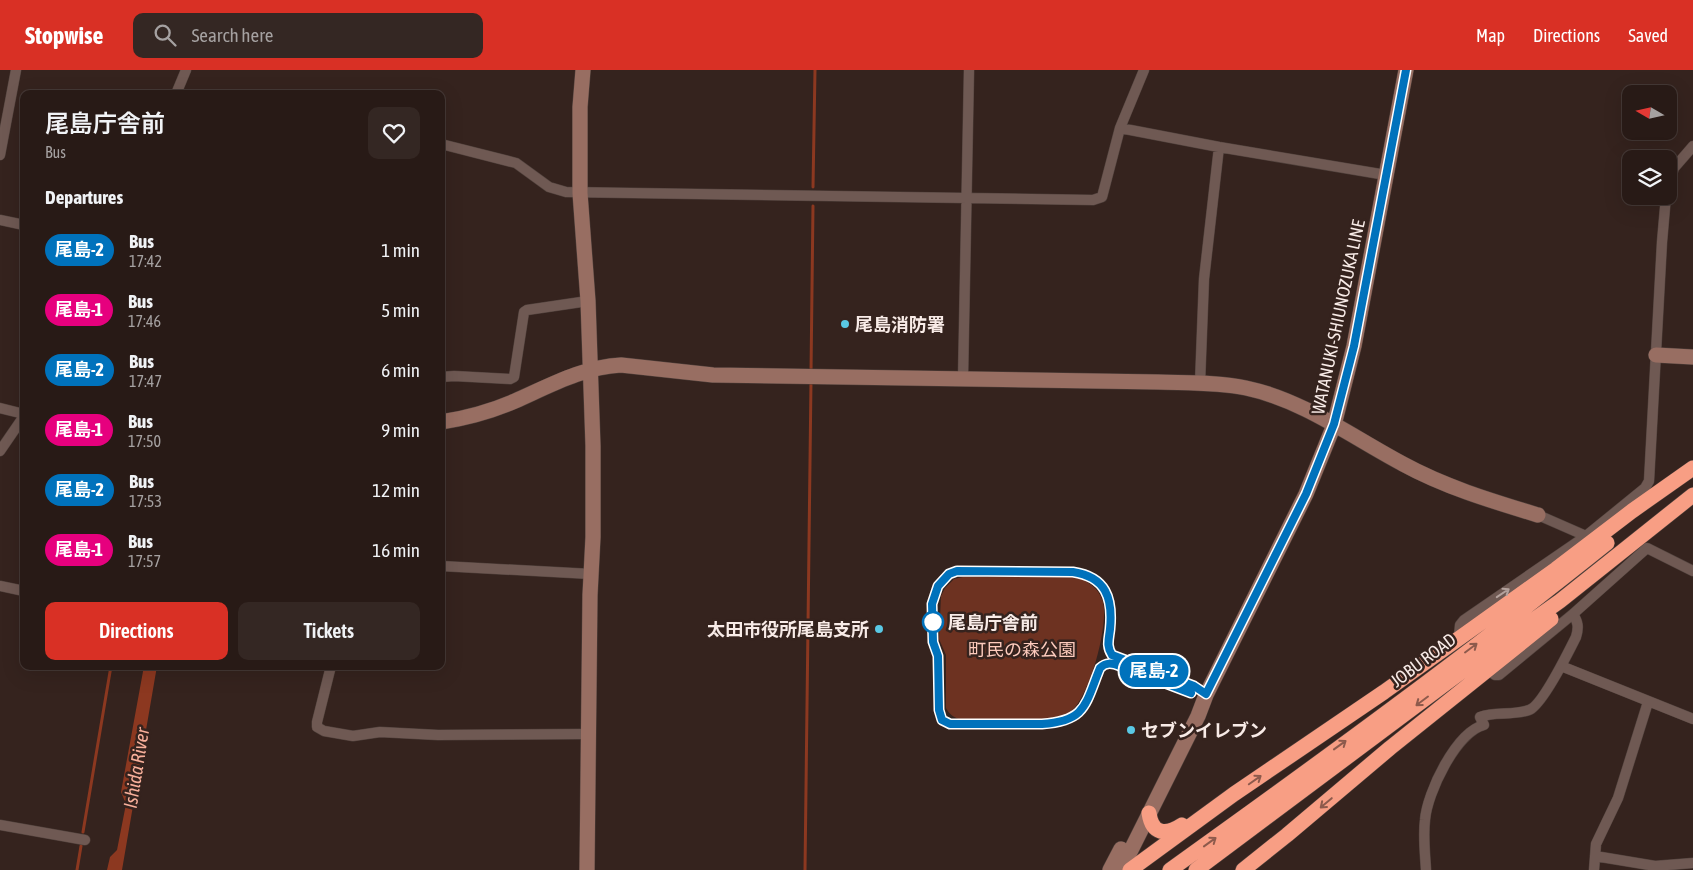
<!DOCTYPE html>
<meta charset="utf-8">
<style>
body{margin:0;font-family:"Asap Condensed","Noto Sans JP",sans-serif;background:#342723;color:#f1f3f6;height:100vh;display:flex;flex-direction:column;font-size:19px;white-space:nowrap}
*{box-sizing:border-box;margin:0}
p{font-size:16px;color:#a5a1a1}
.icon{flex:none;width:28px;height:28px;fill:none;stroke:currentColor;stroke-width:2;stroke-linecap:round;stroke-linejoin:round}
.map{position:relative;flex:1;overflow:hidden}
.drawer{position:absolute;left:20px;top:20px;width:425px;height:580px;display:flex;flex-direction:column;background:#281a16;border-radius:10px;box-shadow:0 5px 20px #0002,0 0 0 1px #443835}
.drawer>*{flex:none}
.badge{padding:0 10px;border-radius:16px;font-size:18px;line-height:32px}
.needle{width:32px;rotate:279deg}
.controls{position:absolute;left:1622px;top:15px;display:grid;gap:10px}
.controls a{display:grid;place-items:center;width:55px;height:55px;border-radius:10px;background:#281a16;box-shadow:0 5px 20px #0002,0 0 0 1px #443835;font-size:25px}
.map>.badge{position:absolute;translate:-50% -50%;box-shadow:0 0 0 2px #fff}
h2{padding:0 25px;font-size:19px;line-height:45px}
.round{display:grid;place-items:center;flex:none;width:52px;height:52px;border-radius:10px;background:#342723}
.head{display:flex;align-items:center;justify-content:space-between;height:85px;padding:0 25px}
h1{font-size:24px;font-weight:600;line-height:38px}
.action{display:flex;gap:10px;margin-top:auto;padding:10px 25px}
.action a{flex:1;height:58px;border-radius:10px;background:#d93025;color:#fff;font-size:20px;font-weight:600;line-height:58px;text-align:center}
.action a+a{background:#342723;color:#f1f3f6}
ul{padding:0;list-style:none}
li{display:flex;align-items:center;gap:15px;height:60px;padding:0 25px}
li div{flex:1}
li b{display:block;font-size:19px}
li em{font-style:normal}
li .badge{min-width:55px;font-weight:700;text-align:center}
header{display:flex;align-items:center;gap:30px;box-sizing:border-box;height:70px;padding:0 25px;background:#d93025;color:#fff}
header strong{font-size:24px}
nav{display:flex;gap:28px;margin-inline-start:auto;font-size:18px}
.search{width:350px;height:45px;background:#342723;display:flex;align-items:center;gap:12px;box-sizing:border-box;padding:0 18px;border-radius:10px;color:#a5a1a1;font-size:19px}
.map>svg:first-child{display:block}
.green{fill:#6d3221}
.water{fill:#8c3820}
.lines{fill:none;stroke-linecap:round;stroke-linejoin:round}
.stream{stroke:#8c3820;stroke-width:3}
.street-casing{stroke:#51423d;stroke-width:11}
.secondary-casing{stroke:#51423d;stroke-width:16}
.highway-casing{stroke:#51423d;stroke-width:16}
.street{stroke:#6f5953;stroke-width:10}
.secondary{stroke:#986e62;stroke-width:15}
.highway{stroke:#f89e84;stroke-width:15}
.oneway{stroke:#b4a29d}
.oneway2{stroke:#8d5a4c}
.line-casing{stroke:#fff;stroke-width:11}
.line{stroke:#0072bc;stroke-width:8}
.poi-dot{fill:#59c8e4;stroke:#35231e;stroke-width:2}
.stop-dot{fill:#fff;stroke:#0072bc;stroke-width:2.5}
.labels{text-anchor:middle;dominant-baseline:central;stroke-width:5;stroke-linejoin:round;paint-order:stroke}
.street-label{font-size:18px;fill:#f8ebe7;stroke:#35231e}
.poi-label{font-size:18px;font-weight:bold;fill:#f8ebe7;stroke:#35231e;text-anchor:start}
.stop-label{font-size:18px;font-weight:bold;fill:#f8ebe7;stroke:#35231e;text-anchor:start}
.park-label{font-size:18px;fill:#fdcbbd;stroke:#35231e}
.water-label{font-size:19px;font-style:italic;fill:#f9b09b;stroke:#35231e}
</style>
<header>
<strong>Stopwise</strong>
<div class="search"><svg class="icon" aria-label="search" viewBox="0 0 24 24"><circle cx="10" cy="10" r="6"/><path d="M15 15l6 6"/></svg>Search here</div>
<nav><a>Map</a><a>Directions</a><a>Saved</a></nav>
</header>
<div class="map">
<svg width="1693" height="800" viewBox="0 0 1693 800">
<rect width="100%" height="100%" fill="#35231e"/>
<path class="green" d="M963,507H1076C1088,511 1099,518 1103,532C1109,555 1089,631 1068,644C1050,656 1011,651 990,651C974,651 954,654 946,638V585L939,569L941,526L945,518L954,509Z"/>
<path class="water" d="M144,596H157L122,800H107L110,787L117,780L126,734L121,722Z"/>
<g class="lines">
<path class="stream" d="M813,117L815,0
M811,302L813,136
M83,762L111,596
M77,800L81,776
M805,800L811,311"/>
<g class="street-casing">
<path id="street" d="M176,24L186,0
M1120,58L1219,77L1386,105
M441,74L516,93L549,117L566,122L1093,130L1102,127L1120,58L1144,0
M0,85L16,0
M1669,113L1674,98L1693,76
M0,150L24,155
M441,307L454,306L510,309L514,307L524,242L527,240L588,231
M963,309L969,0
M1200,313L1204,209L1219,77
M0,338L24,344
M0,381L24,346
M1538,445L1586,466
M441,496L591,504
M0,516L24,521
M1459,567L1460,555L1464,550L1586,466L1645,418L1649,411L1662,172L1666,126
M331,596L317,652V657L324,661L353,666L380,662L438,665L588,664
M1561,596L1693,649
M1488,600L1495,605H1499L1573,544L1647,478L1693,501
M0,755L85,770
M1595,786L1655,796L1693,793
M1426,800C1425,783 1423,766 1425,750C1427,723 1456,662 1484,655L1480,647C1495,641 1512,646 1529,640C1542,636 1569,581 1576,567C1579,557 1578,552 1573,544
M1594,800L1596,774L1618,728L1648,632"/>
</g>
<g class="secondary-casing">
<path id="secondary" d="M583,0L580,37V123L588,231L593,376V467L590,525L587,800
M1656,285L1693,287
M441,352C467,348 492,341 515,331C549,316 583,297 621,295L713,305L1158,312C1187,313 1218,312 1246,318C1303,330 1352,367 1403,394C1445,417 1492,431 1538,445
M1110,800L1121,779
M1121,800L1198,646L1206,625L1306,424L1334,355L1354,276L1406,0"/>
</g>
<g class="highway-casing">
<path id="highway" d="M1149,743C1152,764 1165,766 1182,755
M1130,800L1234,724L1384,622L1556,499L1632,441L1693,398
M1170,800C1318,694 1465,587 1607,473
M1196,800L1473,593L1560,531L1693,425
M1243,800L1287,765L1390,678L1551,549"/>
</g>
<use href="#street" class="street"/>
<use href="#secondary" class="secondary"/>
<use href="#highway" class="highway"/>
</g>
<defs><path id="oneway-shaft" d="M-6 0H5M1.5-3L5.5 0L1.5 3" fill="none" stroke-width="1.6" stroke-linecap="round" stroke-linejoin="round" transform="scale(1.25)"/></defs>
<use class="oneway" href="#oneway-shaft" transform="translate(1503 523) rotate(-34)"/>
<g class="oneway2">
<use href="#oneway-shaft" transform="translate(1471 578) rotate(-37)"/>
<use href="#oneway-shaft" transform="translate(1422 631) rotate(143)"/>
<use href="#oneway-shaft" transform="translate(1340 675) rotate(-36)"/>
<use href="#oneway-shaft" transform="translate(1255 710) rotate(-35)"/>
<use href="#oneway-shaft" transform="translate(1326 733) rotate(140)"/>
<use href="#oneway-shaft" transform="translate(1210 772) rotate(-36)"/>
</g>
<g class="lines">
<g class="line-casing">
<path id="line" d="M1191,623L1120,596C1112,593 1106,592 1100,598C1085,635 1086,651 1042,654H950L942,650L939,640L938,586L933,572L932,534L938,516L949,504L957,501L1073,502C1106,507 1113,528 1110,559C1109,569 1106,576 1112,585L1194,616L1206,624L1306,424L1334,354L1354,276L1406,0"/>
</g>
<use href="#line" class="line"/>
</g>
<g class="poi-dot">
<circle cx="845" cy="254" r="5"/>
<circle cx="879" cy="559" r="5"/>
<circle cx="1131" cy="660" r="5"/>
</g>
<circle class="stop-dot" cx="933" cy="552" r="10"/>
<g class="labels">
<g class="street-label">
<text transform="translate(1338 247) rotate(-78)">WATANUKI-SHIUNOZUKA LINE</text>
<text transform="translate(1423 590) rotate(-37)">JOBU ROAD</text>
</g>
<g class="poi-label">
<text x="855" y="254">尾島消防署</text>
<text x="869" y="559" text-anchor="end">太田市役所尾島支所</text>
<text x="1141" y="660">セブンイレブン</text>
</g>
<g class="stop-label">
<text x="948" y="552">尾島庁舎前</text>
</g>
<g class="park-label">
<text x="1022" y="579">町民の森公園</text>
</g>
<g class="water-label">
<text transform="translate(136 698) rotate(-81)">Ishida River</text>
</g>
</g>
</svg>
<div class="controls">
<a><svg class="needle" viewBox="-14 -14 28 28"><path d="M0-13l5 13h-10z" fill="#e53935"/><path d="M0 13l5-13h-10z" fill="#a5a1a1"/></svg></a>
<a><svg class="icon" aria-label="layers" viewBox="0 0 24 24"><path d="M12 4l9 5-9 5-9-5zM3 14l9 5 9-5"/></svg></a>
</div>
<b class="badge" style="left:1154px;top:601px;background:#0072bc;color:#fff">尾島-2</b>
<section class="drawer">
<div class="head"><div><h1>尾島庁舎前</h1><p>Bus</p></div><a class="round"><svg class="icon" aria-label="heart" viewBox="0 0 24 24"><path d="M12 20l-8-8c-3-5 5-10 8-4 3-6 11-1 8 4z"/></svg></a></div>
<h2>Departures</h2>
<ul>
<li><span class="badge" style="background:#0072bc;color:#fff">尾島-2</span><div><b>Bus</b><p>17:42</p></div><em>1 min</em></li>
<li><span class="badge" style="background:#e6007e;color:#fff">尾島-1</span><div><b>Bus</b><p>17:46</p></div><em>5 min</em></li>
<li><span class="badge" style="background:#0072bc;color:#fff">尾島-2</span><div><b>Bus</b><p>17:47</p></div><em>6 min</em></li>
<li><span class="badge" style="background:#e6007e;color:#fff">尾島-1</span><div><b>Bus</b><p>17:50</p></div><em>9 min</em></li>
<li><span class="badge" style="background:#0072bc;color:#fff">尾島-2</span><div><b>Bus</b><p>17:53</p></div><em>12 min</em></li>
<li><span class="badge" style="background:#e6007e;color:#fff">尾島-1</span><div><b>Bus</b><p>17:57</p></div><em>16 min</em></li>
</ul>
<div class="action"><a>Directions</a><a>Tickets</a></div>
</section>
</div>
